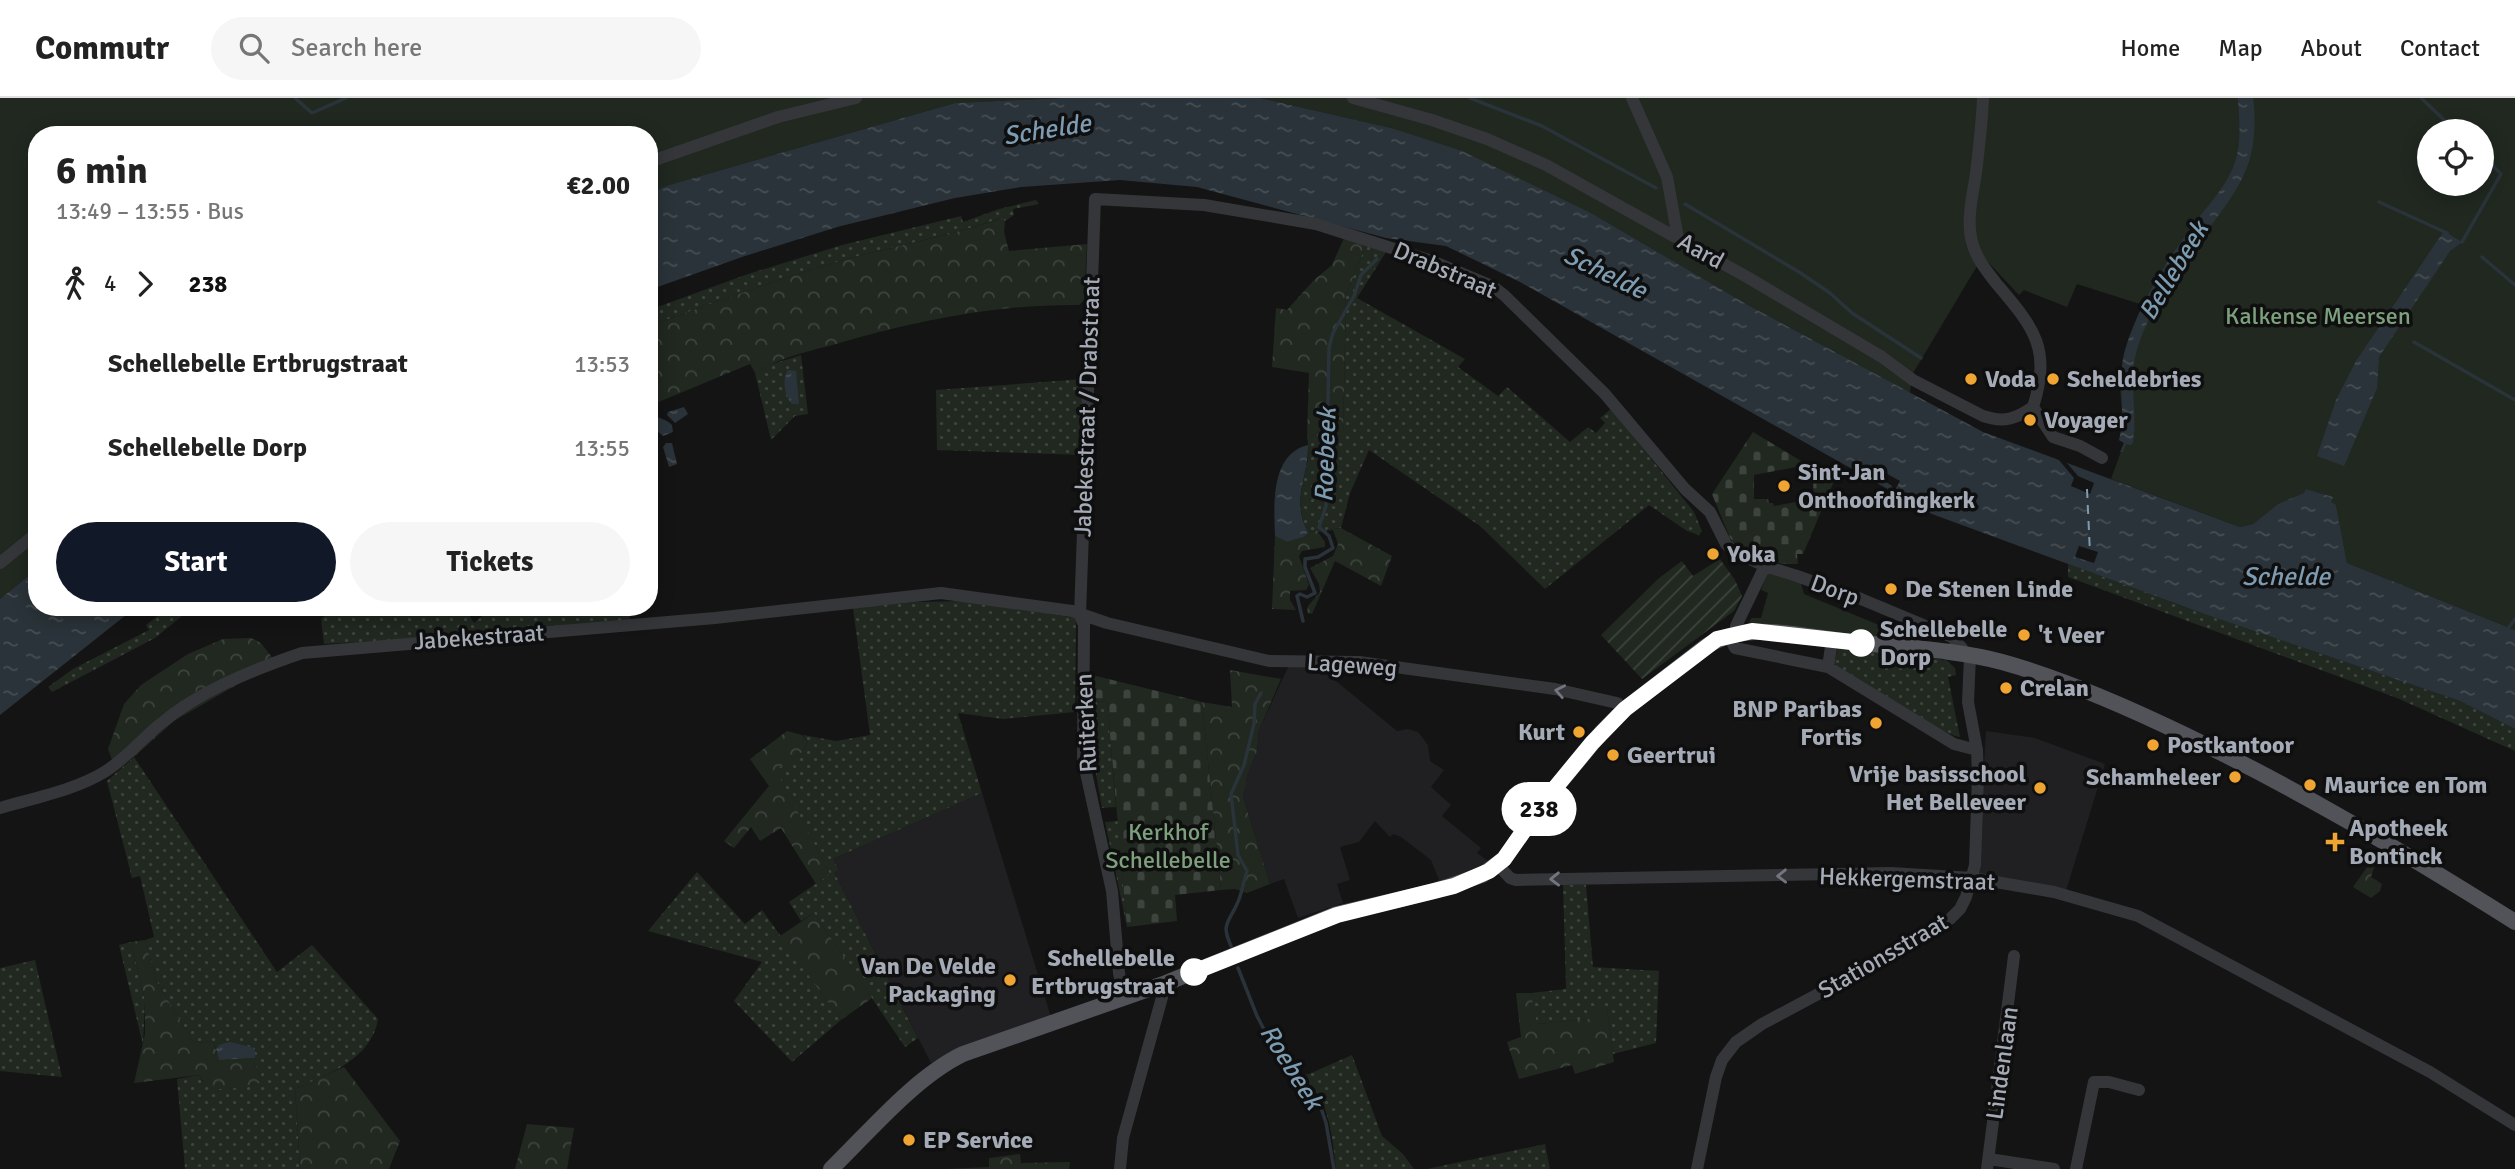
<!DOCTYPE html>
<meta charset="utf-8">
<style>
body{margin:0;font-family:Signika,sans-serif;background:#f6f6f6;color:#222;height:100vh;display:flex;flex-direction:column;font-size:26px;white-space:nowrap}
*{box-sizing:border-box;margin:0}
p{font-size:23px;color:#767676}
.icon{flex:none;width:38px;height:38px;fill:none;stroke:currentColor;stroke-width:2;stroke-linecap:round;stroke-linejoin:round}
.map{position:relative;flex:1;overflow:hidden}
.side{position:absolute;left:28px;top:28px;width:630px;height:490px;display:flex;flex-direction:column;background:#fff;border-radius:28px;box-shadow:0 4px 18px #0003}
.side>*{flex:none}
.badge{padding:0 14px;border-radius:23px;font-size:24px;line-height:46px}
.buttons{position:absolute;left:2417px;top:21px;display:grid;gap:14px}
.buttons a{display:grid;place-items:center;width:77px;height:77px;border-radius:50%;background:#fff;box-shadow:0 4px 18px #0003;font-size:35px}
.map>.badge{position:absolute;translate:-50% -50%;box-shadow:0 0 0 4px #fff}
.legs{display:flex;align-items:center;gap:10px;height:77px;padding:0 28px;font-size:23px}
.legs p{margin-inline-start:auto}
.head{display:flex;align-items:center;justify-content:space-between;height:119px;padding:0 28px}
h1{font-size:38px;font-weight:800;line-height:52px}
.primary-button{display:flex;gap:14px;margin-top:auto;padding:14px 28px}
.primary-button a{flex:1;height:80px;border-radius:42px;background:#111827;color:#fff;font-size:28px;font-weight:800;line-height:80px;text-align:center}
.primary-button a+a{background:#f6f6f6;color:#222}
ul{padding:0 28px;list-style:none}
li{display:flex;align-items:center;gap:24px;height:84px;font-size:26px}
li i{display:grid;place-items:center;width:10px;height:100%;margin:0 9px;background:currentColor}
li i::after{content:'';width:18px;height:18px;margin:-9px;border:5px solid;border-radius:50%;background:#fff}
li p{margin-inline-start:auto}
li:first-child i{background:linear-gradient(#0000 50%,currentColor 0)}
li:last-child i{background:linear-gradient(currentColor 50%,#0000 0)}
header{display:flex;align-items:center;gap:42px;box-sizing:border-box;height:98px;padding:0 35px;background:#fff;border-bottom:2px solid #e0e0e0}
header strong{font-size:33px}
nav{display:flex;gap:38px;margin-inline-start:auto;font-size:24px}
.search{width:490px;height:63px;background:#f6f6f6;display:flex;align-items:center;gap:18px;box-sizing:border-box;padding:0 24px;border-radius:38px;color:#767676;font-size:26px}
.map>svg:first-child{display:block}
.built{fill:#202022}
.grass{fill:url(#grass-dots)}
.forest{fill:url(#forest-crowns)}
.cemetery{fill:url(#cemetery-stones);fill-rule:evenodd}
.park{fill:#202820;fill-rule:evenodd}
.garden{fill:url(#garden-furrows)}
.water{fill:url(#water-ripples)}
.pier{fill:#141415}
.lines{fill:none;stroke-linecap:round;stroke-linejoin:round}
.stream{stroke:#2a3339;stroke-width:3.5}
.ferry{stroke:#7d9cb1;stroke-width:2;stroke-dasharray:9 7;stroke-linecap:butt}
.minor{stroke:#35363a;stroke-width:12}
.major{stroke:#515359;stroke-width:16}
.oneway{stroke:#73767e}
.line-1-casing{stroke:#fff;stroke-width:16}
.line-1{stroke:#fff;stroke-width:10}
.poi-dot{fill:#f0a432;stroke:#0f0f10;stroke-width:2.5}
.stop-1-dot{fill:#fff;stroke:#fff;stroke-width:3.5}
.labels{text-anchor:middle;dominant-baseline:central;stroke-width:7;stroke-linejoin:round;paint-order:stroke}
.street-label{font-size:24px;fill:#a5abb6;stroke:#0f0f10}
.park-label{font-size:24px;fill:#7da17d;stroke:#0f0f10}
.poi-label{font-size:24px;font-weight:bold;fill:#a5abb6;stroke:#0f0f10;text-anchor:start}
.stop-label{font-size:24px;font-weight:bold;fill:#a5abb6;stroke:#0f0f10;text-anchor:start}
.water-label{font-size:26px;font-style:italic;fill:#7d9cb1;stroke:#0f0f10}
</style>
<header>
<strong>Commutr</strong>
<div class="search"><svg class="icon" aria-label="search" viewBox="0 0 24 24"><circle cx="10" cy="10" r="6"/><path d="M15 15l6 6"/></svg>Search here</div>
<nav><a>Home</a><a>Map</a><a>About</a><a>Contact</a></nav>
</header>
<div class="map">
<svg width="2515" height="1071" viewBox="0 0 2515 1071">
<defs>
<pattern id="grass-dots" width="8" height="8" patternUnits="userSpaceOnUse" patternTransform="scale(1.75)"><rect width="8" height="8" fill="#202820"/><path d="M2 2h.1M6 6h.1" fill="none" stroke="#3d443e" stroke-width="1.8" stroke-linecap="round"/></pattern>
<pattern id="forest-crowns" width="20" height="18" patternUnits="userSpaceOnUse" patternTransform="scale(1.75)"><rect width="20" height="18" fill="#202820"/><path d="M2 6a3 3 0 1 1 6 0M12 15a3 3 0 1 1 6 0" fill="none" stroke="#3d443e"/></pattern>
<pattern id="cemetery-stones" width="16" height="16" patternUnits="userSpaceOnUse" patternTransform="scale(1.75)"><rect width="16" height="16" fill="#202820"/><path d="M2 7V4a2 2 0 0 1 4 0v3zM10 15v-3a2 2 0 0 1 4 0v3z" fill="#3d443e"/></pattern>
<pattern id="garden-furrows" width="10" height="10" patternUnits="userSpaceOnUse" patternTransform="scale(1.75)"><rect width="10" height="10" fill="#202820"/><path d="M-1 1l2-2M0 10L10 0M9 11l2-2" fill="none" stroke="#3d443e"/></pattern>
<pattern id="water-ripples" width="26" height="14" patternUnits="userSpaceOnUse" patternTransform="scale(1.75)"><rect width="26" height="14" fill="#2a3339"/><path d="M2 4q2-2 4 0t4 0M15 11q2-2 4 0t4 0" fill="none" stroke="#464e53"/></pattern>
</defs>
<rect width="100%" height="100%" fill="#141415"/>
<path class="built" d="M1289,567H1347L1336,583L1397,633L1408,631L1418,634L1428,647L1430,663L1444,672L1431,689L1451,707L1442,718L1481,750L1477,755L1488,763L1461,780L1432,785L1439,782L1431,762L1401,739L1393,736L1390,739L1375,723L1359,744L1340,749L1350,782L1337,786L1343,805L1298,820L1284,781L1270,786L1243,699L1247,678L1257,653L1259,632Z
M1986,633L2035,640L2105,666L2066,793L1978,775Z
M982,695L1051,919L976,944L931,965L834,774L833,761Z"/>
<path class="grass" d="M1036,102L1039,106L1013,111L1014,117L1005,123L1001,120C951,138 898,147 847,161C780,180 714,205 649,228V212L748,176L842,147L961,118L963,124L999,111Z
M1366,147L1386,154L1357,200L1465,261L1458,269L1498,298L1507,289L1570,344L1588,329L1596,335L1605,325L1600,320L1611,311L1694,414L1702,433L1699,437L1687,433L1649,407L1545,491L1480,428L1369,352L1350,395L1341,430L1308,434C1294,408 1303,388 1308,361C1309,354 1308,345 1307,338L1343,337L1346,197Z
M801,257L808,316L795,318L771,342L755,275L769,267Z
M1084,281L1081,357L937,352L936,292Z
M2068,466L2210,518L2460,603L2515,631V653L2397,600L2068,479Z
M965,503L1076,520L1075,614L1003,621L958,615L982,695L833,761L838,772L834,774L918,940L905,949L814,815L801,823L789,804L830,776L775,672L801,655L808,645L803,637L836,643L870,637L853,510L916,504Z
M169,509H193L155,540L52,594L48,589L73,571L149,532L146,527Z
M336,509H464L474,525L493,509H628L630,522L458,538L324,546L321,521Z
M1838,549L1946,562L1955,570L1956,577L1948,579L1960,639C1945,639 1854,578 1834,566Z
M1107,603L1116,709L1102,710L1092,653L1089,604Z
M134,659L277,874L312,847L378,921C372,961 327,977 295,991L300,1071H185L177,981L199,977L202,983L227,991L259,985L261,978L254,965L255,950C241,948 228,941 216,951L213,943L196,945L192,942L157,884L145,842L154,839L140,778L132,780L107,683Z
M1118,723L1127,829L1105,724Z
M697,774L745,826L762,812L841,922L792,964L734,903L762,864L648,833Z
M1563,787H1586L1593,869L1659,873L1656,945L1613,956L1607,911L1590,921L1536,926L1531,895L1566,891Z
M131,844L145,902L143,947L119,847Z
M35,862L62,979L0,973V870Z
M1352,957L1382,1038L1403,1056L1414,1071H1336C1334,1052 1330,1014 1319,999C1313,992 1305,985 1299,978L1309,976Z
M1545,1046L1550,1071H1427Z"/>
<path class="forest" d="M1002,120L1005,123L1004,134L1009,153L1087,146L1084,202L1079,207C996,206 916,223 836,246C809,253 778,260 755,275L750,266L649,308V228C714,205 780,180 847,161C899,147 951,138 1002,120Z
M1344,140L1366,147L1346,197L1343,337L1307,338L1309,275L1272,269L1276,210L1287,212L1314,182L1332,167Z
M1341,430L1392,458L1381,488L1335,463L1312,516L1307,515L1308,508L1320,494L1319,486L1310,470L1333,458L1338,446L1333,432L1318,434L1325,444V449L1302,453L1299,458L1309,487L1306,492L1290,493V502L1296,512L1272,511L1275,438L1287,444L1304,439L1308,434Z
M251,540L261,545L274,562L245,582L174,623L134,659L114,667L108,651L124,606L141,587L188,556L223,541Z
M1230,572L1281,581L1259,632L1257,653L1247,678L1243,699L1270,786L1247,795L1235,791L1221,792L1202,604L1232,609Z
M787,633L802,637L808,645L801,655L776,672L830,776L816,786L781,730L760,743L751,729L734,750L724,743L769,688L750,661Z
M2370,765L2375,767L2371,779L2382,786L2380,793L2371,800L2353,789Z
M814,815L872,900L841,922L780,838Z
M145,842L157,884L192,942L196,945L213,943L219,962L255,960L254,965L261,978L260,985C240,989 210,1000 199,977L134,985L145,936V902L131,844Z
M1516,895H1531L1537,926L1589,921L1590,912L1607,911L1614,964L1575,976L1572,967L1519,981L1507,944L1521,939Z
M344,969L400,1043L389,1071H300L295,991Z
M527,1026L574,1030L567,1071H515Z
M1020,1056L1021,1065L1070,1064L1069,1071H946L989,1069V1060Z"/>
<path class="cemetery" d="M1753,334L1834,383L1803,456H1797L1798,466H1782L1737,448L1730,440L1712,396ZM1801,368L1803,374L1807,373L1808,380L1813,383L1814,405L1797,408L1796,404L1774,408L1773,405H1769L1768,401H1754V377Z
M1088,576L1202,604L1221,792L1175,797L1177,823L1127,829L1107,603L1089,604Z"/>
<path class="park" d="M0,0H1063L955,5L669,87L649,95V37H37V471L0,501Z
M1260,0H2515V532L2347,465L2336,408L2331,404L2332,399L2306,391L2305,395L2278,406L2253,426L2240,429L2111,381L2124,345L2119,342L2123,325L2120,291L2125,252L2143,207L2077,186L2067,209L2024,192L2019,197L1988,164L1980,163L1912,277L1910,295L1748,207L1593,116L1391,30ZM2429,33H2482V86H2429Z
M1773,475L1801,485L1804,496L1913,541L1911,545L1752,526L1749,523L1752,520H1761L1768,495L1761,492L1767,476Z"/>
<path class="garden" d="M1720,461L1735,482L1742,498L1734,513L1642,581L1601,537L1659,480L1682,463L1693,478Z"/>
<path class="water" d="M1063,0H1260L1391,30L1462,53L1593,116L1748,207L1983,334L2240,429L2253,426L2278,406L2304,395L2306,391L2333,399L2331,404L2336,407L2347,465L2515,532V631L2460,603L2210,518L1932,416L1520,184L1446,148L1386,140L1197,89L1120,82L1021,89L955,100L837,129L742,159L649,192V95L669,87L955,5Z
M2238,0H2253C2256,22 2255,49 2247,69C2238,93 2222,112 2207,133C2180,168 2152,206 2138,248C2127,280 2138,313 2133,344L2131,347L2126,346L2123,354H2120L2124,345L2119,342C2127,313 2116,283 2125,252C2138,208 2164,167 2191,130C2206,109 2227,89 2235,64C2242,44 2239,20 2238,0Z
M2444,133L2462,144L2450,153L2379,259L2377,290L2344,368L2317,358L2336,302L2356,263Z
M788,272L796,273L799,306H792C784,298 782,281 788,272Z
M684,309L688,316L675,325L667,317L668,314Z
M654,318C661,321 666,321 672,327L673,334L663,338L649,326Z
M666,345H672L677,366L669,369L663,349Z
M1308,347C1309,380 1290,401 1308,434L1304,439L1287,444L1275,438C1274,408 1270,356 1308,347Z
M37,471V509H136L0,617V501Z
M230,944L255,950V960L219,962L216,951L221,946Z"/>
<path class="pier" d="M2054,356L2061,358L2078,378L2094,385L2090,396L2071,388L2074,380Z
M1882,373L1900,383L1896,390L1904,404L1899,401L1891,387L1878,380Z
M2079,448L2098,454L2094,465L2075,459Z"/>
<g class="lines">
<path class="stream" d="M295,0L312,15L346,0
M1470,0L1542,28L1656,90
M2421,0L2456,33
M2379,104L2447,135
M1685,106L1799,174L1830,195L1852,215L1921,260
M2462,144L2501,76L2482,57
M2482,159L2515,187
M2414,244L2515,302
M1303,523L1297,498L1300,496L1307,499L1315,495L1305,469V461L1318,459L1333,450L1329,438L1319,429L1326,408L1329,249L1333,235L1354,198L1361,177L1377,161
M2506,533L2515,521
M1231,848C1221,826 1228,826 1237,806C1242,797 1243,784 1247,773L1238,757L1231,696L1244,667L1254,626L1255,606L1261,595
M1238,870L1257,918L1273,949L1301,989L1313,999L1321,1010L1326,1025L1334,1071"/>
<path class="ferry" d="M2087,391L2090,455"/>
<path class="minor" d="M1353,0L1432,22L1487,41L1546,67L1747,179L1882,259L1913,282L1983,318C2004,325 2016,321 2033,309C2052,249 2033,229 1996,185C1986,172 1976,160 1972,144C1966,122 1973,96 1976,75C1979,50 1982,25 1983,0
M1632,0L1667,79L1678,140
M649,64L778,19L856,0
M2033,309L2053,339L2080,348L2102,360
M0,465L37,435
M1738,535L1736,528L1765,468
M1728,537L1735,550L1828,569L1954,646L1977,652
M1828,569L1832,542
M0,710C34,700 76,692 106,673C126,660 141,642 159,627C199,593 252,572 302,555L715,520L941,495L1072,513L1107,525L1269,563L1359,564L1555,591L1617,605L1625,611
M1498,767L1510,780L1516,782L1891,775L1973,780L2054,794L2138,818L2430,974L2515,1027
M1124,899L1119,875L1112,793L1083,661L1084,527L1080,517L1095,101L1204,107L1316,126L1432,163L1492,188L1504,197L1605,296L1685,391L1710,414L1726,446L1735,454L1765,468L1797,478L1861,501L1952,539L1962,550L1963,557
M1989,1061L2054,1071
M1120,1071L1123,1040L1166,885
M1697,1071L1716,979L1722,962L1736,944L1762,926L1906,849L1950,821L1960,811L1966,799L1975,767L1978,678L1977,652L1968,604L1970,558
M1987,1071L2014,858
M2076,1071L2094,984H2109L2139,992"/>
<path class="major" d="M831,1071C869,1034 915,979 963,956L1166,885L1337,816L1435,793L1482,777L1504,761L1546,701L1601,635L1625,611L1705,549C1747,522 1798,538 1844,543C1893,549 1955,551 2002,564C2064,581 2125,608 2183,636C2298,691 2407,756 2515,824"/>
</g>
<defs><path id="oneway-chevron" d="M-2-3.5L2.5 0L-2 3.5" fill="none" stroke-width="1.6" stroke-linecap="round" stroke-linejoin="round" transform="scale(1.75)"/></defs>
<g class="oneway">
<use href="#oneway-chevron" transform="translate(1560 593) rotate(-169)"/>
<use href="#oneway-chevron" transform="translate(1782 778) rotate(179)"/>
<use href="#oneway-chevron" transform="translate(1555 781) rotate(179)"/>
</g>
<g class="lines">
<g class="line-1-casing">
<path id="line-1" d="M1194,874L1337,817L1454,788L1489,773L1504,761L1546,701L1592,645L1625,611L1717,541L1752,533L1861,545"/>
</g>
<use href="#line-1" class="line-1"/>
</g>
<g class="poi-dot">
<circle cx="1971" cy="281" r="7"/>
<circle cx="2053" cy="281" r="7"/>
<circle cx="2030" cy="322" r="7"/>
<circle cx="1784" cy="388" r="7"/>
<circle cx="1713" cy="456" r="7"/>
<circle cx="1891" cy="491" r="7"/>
<circle cx="2024" cy="537" r="7"/>
<circle cx="2006" cy="590" r="7"/>
<circle cx="1876" cy="625" r="7"/>
<circle cx="1579" cy="634" r="7"/>
<circle cx="2153" cy="647" r="7"/>
<circle cx="1613" cy="657" r="7"/>
<circle cx="2235" cy="679" r="7"/>
<circle cx="2310" cy="687" r="7"/>
<circle cx="2040" cy="690" r="7"/>
<path d="M2331.5 733.5h7v7h7v7h-7v7h-7v-7h-7v-7h7z"/>
<circle cx="1010" cy="882" r="7"/>
<circle cx="909" cy="1042" r="7"/>
</g>
<g class="stop-1-dot">
<circle cx="1861" cy="545" r="12"/>
<circle cx="1194" cy="874" r="12"/>
</g>
<g class="labels">
<g class="street-label">
<text transform="translate(1701 153) rotate(29)">Aard</text>
<text transform="translate(1445 172) rotate(23)">Drabstraat</text>
<text transform="translate(1087 309) rotate(-88)">Jabekestraat / Drabstraat</text>
<text transform="translate(1835 492) rotate(20)">Dorp</text>
<text transform="translate(479 539) rotate(-4)">Jabekestraat</text>
<text transform="translate(1352 567) rotate(4)">Lageweg</text>
<text transform="translate(1086 625) rotate(-93)">Ruiterken</text>
<text transform="translate(1907 781) rotate(2)">Hekkergemstraat</text>
<text transform="translate(1883 858) rotate(-30)">Stationsstraat</text>
<text transform="translate(2002 965) rotate(-82)">Lindenlaan</text>
</g>
<g class="park-label">
<text x="2318" y="218">Kalkense Meersen</text>
<text x="1168" y="734">Kerkhof<tspan x="1168" dy="28">Schellebelle</tspan></text>
</g>
<g class="poi-label">
<text x="1985" y="281">Voda</text>
<text x="2067" y="281">Scheldebries</text>
<text x="2044" y="322">Voyager</text>
<text x="1798" y="374">Sint-Jan<tspan x="1798" dy="28">Onthoofdingkerk</tspan></text>
<text x="1727" y="456">Yoka</text>
<text x="1905" y="491">De Stenen Linde</text>
<text x="2038" y="537">'t Veer</text>
<text x="2020" y="590">Crelan</text>
<text x="1862" y="611" text-anchor="end">BNP Paribas<tspan x="1862" dy="28">Fortis</tspan></text>
<text x="1565" y="634" text-anchor="end">Kurt</text>
<text x="2167" y="647">Postkantoor</text>
<text x="1627" y="657">Geertrui</text>
<text x="2026" y="676" text-anchor="end">Vrije basisschool<tspan x="2026" dy="28">Het Belleveer</tspan></text>
<text x="2221" y="679" text-anchor="end">Schamheleer</text>
<text x="2324" y="687">Maurice en Tom</text>
<text x="2349" y="730">Apotheek<tspan x="2349" dy="28">Bontinck</tspan></text>
<text x="996" y="868" text-anchor="end">Van De Velde<tspan x="996" dy="28">Packaging</tspan></text>
<text x="923" y="1042">EP Service</text>
</g>
<g class="stop-label">
<text x="1880" y="531">Schellebelle<tspan x="1880" dy="28">Dorp</tspan></text>
<text x="1175" y="860" text-anchor="end">Schellebelle<tspan x="1175" dy="28">Ertbrugstraat</tspan></text>
</g>
<g class="water-label">
<text transform="translate(1047 32) rotate(-9)">Schelde</text>
<text transform="translate(2174 173) rotate(-59)">Bellebeek</text>
<text transform="translate(1605 175) rotate(26)">Schelde</text>
<text transform="translate(1326 357) rotate(-88)">Roebeek</text>
<text x="2286" y="479">Schelde</text>
<text transform="translate(1291 969) rotate(58)">Roebeek</text>
</g>
</g>
</svg>
<div class="buttons">
<a><svg class="icon" aria-label="locate" viewBox="0 0 24 24"><circle cx="12" cy="12" r="6"/><path d="M12 2v4M12 18v4M2 12h4M18 12h4"/></svg></a>
</div>
<b class="badge" style="left:1539px;top:711px;background:#fff;color:#111">238</b>
<section class="side">
<div class="head"><div><h1>6 min</h1><p>13:49 – 13:55 · Bus</p></div><b>€2.00</b></div>
<div class="legs"><svg class="icon" aria-label="walk" viewBox="0 0 24 24"><circle cx="13" cy="4" r="2"/><path d="M13 8l-2 6 4 7M11 14l-3 7M7 12l3-4h3l4 4"/></svg>4<svg class="icon" aria-label="forward" viewBox="0 0 24 24"><path d="M9 5l7 7-7 7"/></svg><b class="badge" style="background:#fff;color:#111">238</b></div>
<ul>
<li><i style="color:#fff"></i><b>Schellebelle Ertbrugstraat</b><p>13:53</p></li>
<li><i style="color:#fff"></i><b>Schellebelle Dorp</b><p>13:55</p></li>
</ul>
<div class="primary-button"><a>Start</a><a>Tickets</a></div>
</section>
</div>
